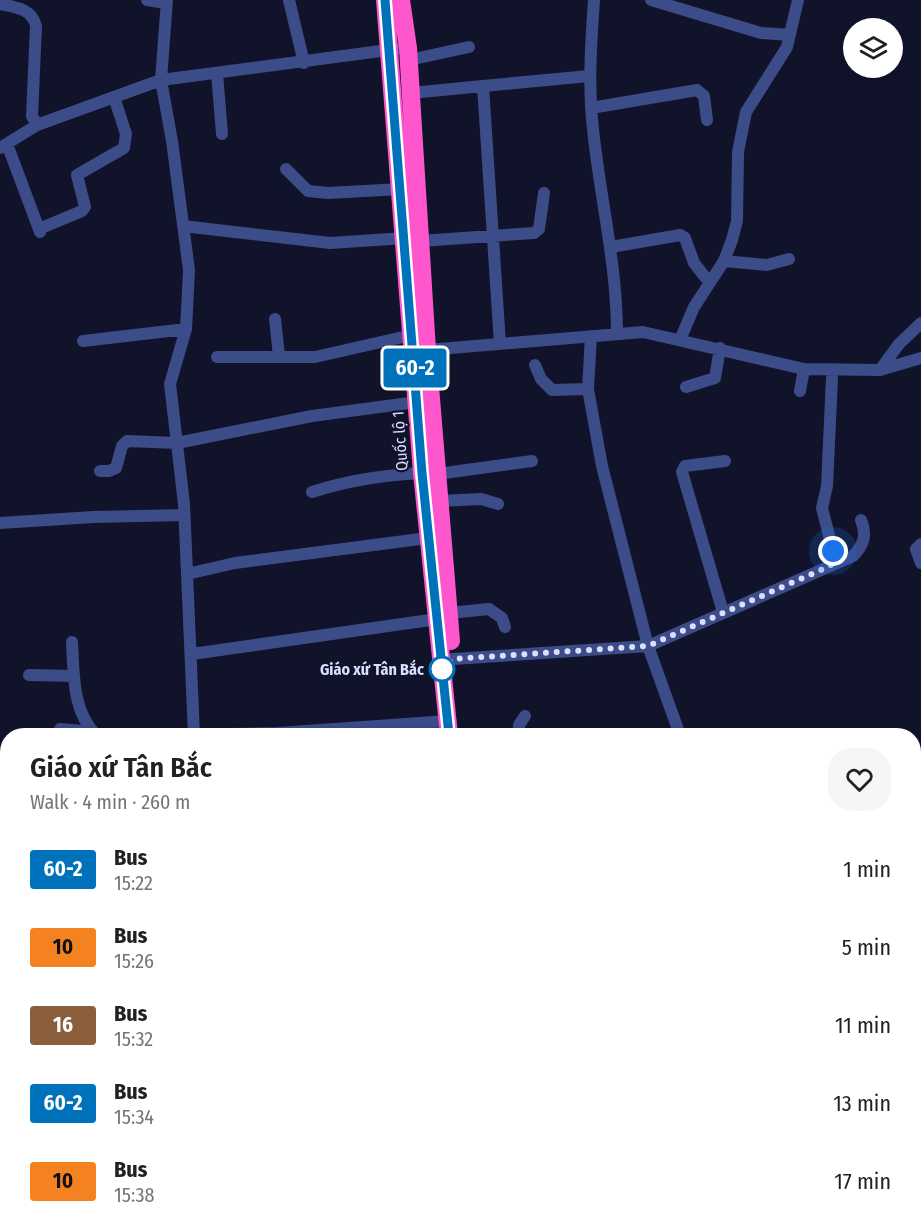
<!DOCTYPE html>
<meta charset="utf-8">
<style>
body{margin:0;font-family:"Fira Sans Condensed",sans-serif;background:#f6f6f6;color:#202124;height:100vh;display:flex;flex-direction:column;font-size:22px;white-space:nowrap}
*{box-sizing:border-box;margin:0}
p{font-size:20px;color:#757577}
.icon{flex:none;width:33px;height:33px;fill:none;stroke:currentColor;stroke-width:2;stroke-linecap:round;stroke-linejoin:round}
.map{position:relative;flex:1;overflow:hidden}
.sheet{position:absolute;left:0px;top:728px;width:921px;height:506px;display:flex;flex-direction:column;background:#fff;border-radius:24px 24px 0 0;box-shadow:0 3px 9px #0003}
.sheet>*{flex:none}
.badge{padding:0 12px;border-radius:4px;font-size:21px;line-height:39px}
.controls{position:absolute;left:843px;top:18px;display:grid;gap:12px}
.controls a{display:grid;place-items:center;width:60px;height:60px;border-radius:50%;background:#fff;box-shadow:0 3px 9px #0003;font-size:30px}
.you{position:absolute;width:30px;height:30px;margin:-15px;border:4px solid #fff;border-radius:50%;background:#1a73e8;box-shadow:0 0 0 9px #1a73e833}
.map>.badge{position:absolute;translate:-50% -50%;box-shadow:0 0 0 3px #fff}
.round{display:grid;place-items:center;flex:none;width:63px;height:63px;border-radius:24px;background:#f6f6f6}
.headline{display:flex;align-items:center;justify-content:space-between;height:102px;padding:0 30px}
h1{font-size:28px;font-weight:600;line-height:45px}
ul{padding:0;list-style:none}
li{display:flex;align-items:center;gap:18px;height:78px;padding:0 30px}
li div{flex:1}
li b{display:block;font-size:22px}
li em{font-style:normal}
li .badge{min-width:66px;font-weight:700;text-align:center}
.map>svg:first-child{display:block}
.lines{fill:none;stroke-linecap:round;stroke-linejoin:round}
.minor{stroke:#3c4c89;stroke-width:12}
.highway{stroke:#fe57ce;stroke-width:18}
.line-casing{stroke:#fff;stroke-width:14}
.line{stroke:#0072bc;stroke-width:9}
.walk{stroke:#dbdfff;stroke-width:6;stroke-dasharray:0 10.8}
.stop-dot{fill:#fff;stroke:#0072bc;stroke-width:3}
.labels{text-anchor:middle;dominant-baseline:central;stroke-width:4.5;stroke-linejoin:round;paint-order:stroke}
.street-label{font-size:16px;fill:#dbdfff;stroke:#11132b}
.stop-label{font-size:16px;font-weight:bold;fill:#dbdfff;stroke:#11132b;text-anchor:end}
</style>
<div class="map">
<svg width="921" height="1232" viewBox="0 0 921 1232">
<rect width="100%" height="100%" fill="#11132b"/>
<g class="lines">
<path class="minor" d="M147,0L166,3
M167,0L161,80L172,141L189,270L186,329L170,384L184,504L194,735
M289,0L304,63
M594,0C591,43 588,86 593,129C600,198 617,264 617,334
M651,0L761,33L790,35
M0,4C16,7 32,9 36,26L32,116L37,125
M409,60L469,47
M217,73L222,134
M483,86L589,76
M411,93L483,86L500,344
M591,108L697,90L704,96L707,120
M7,144L40,232
M0,148L37,125L161,80L396,49
M286,169L308,191L328,193L401,189
M46,226L82,211L85,207L77,175L124,148L126,134L114,97
M183,226L330,243L405,238
M420,241L534,233L539,229L544,193
M611,247L680,235L685,238L694,263L709,282
M724,261L767,265L789,259
M275,319L279,356
M591,336L588,389L602,466L648,646L680,735
M680,340L694,307L724,261L732,240L737,221L738,152L746,112L787,47L798,0
M83,341L186,329
M427,350L643,332L804,369L880,370L921,358
M217,357H315L412,335
M535,365L541,379L552,390L588,389
M880,370L899,344L921,323
M686,387L715,378L720,348
M800,391L804,369
M100,471H109L116,468L122,446L127,441L177,443L312,416L417,402
M437,474L532,461
M312,492C349,480 383,475 422,473
M439,501L481,499L498,504
M0,523L93,517L184,515
M921,544L916,549L921,563
M830,566L834,559L833,551L822,508L827,486L832,378
M187,574L235,563L428,538
M723,612L682,472L685,466L725,461
M449,613L489,609L502,618L505,627
M72,642C74,674 72,711 96,735
M192,654L437,619
M453,659L648,646L853,556C864,545 867,535 861,520
M29,675L74,676
M60,729L93,732
M179,735L278,733L448,721
M519,735V725L525,716
M914,756L921,753
M0,764H8
M914,811L921,825
M0,872L8,866
M0,923H8
M914,1033L921,1031
M0,1042L8,1040
M0,1183L8,1182
M12,1226L13,1232
M102,1226L105,1232
M308,1226L310,1232
M416,1226V1232
M565,1226L566,1232
M704,1232V1226"/>
<path class="highway" d="M385,0L422,473L449,735
M401,0L408,48L427,350L451,641
M487,1226V1232
M500,1226V1232"/>
</g>
<g class="lines">
<g class="line-casing">
<path id="line" d="M385,0L422,473L449,735"/>
</g>
<use href="#line" class="line"/>
<path class="walk" d="M442,669L453,659L648,646L830,566L834,560L833,551"/>
</g>
<circle class="stop-dot" cx="442" cy="669" r="12"/>
<g class="labels">
<g class="street-label">
<text transform="translate(400 441) rotate(-94)">Quốc lộ 1</text>
</g>
<g class="stop-label">
<text x="424" y="669">Giáo xứ Tân Bắc</text>
</g>
</g>
</svg>
<div class="controls">
<a><svg class="icon" aria-label="layers" viewBox="0 0 24 24"><path d="M12 4l9 5-9 5-9-5zM3 14l9 5 9-5"/></svg></a>
</div>
<div class="you" style="left:833px;top:551px"></div>
<b class="badge" style="left:415px;top:368px;background:#0072bc;color:#fff">60-2</b>
<section class="sheet">
<div class="headline"><div><h1>Giáo xứ Tân Bắc</h1><p>Walk · 4 min · 260 m</p></div><a class="round"><svg class="icon" aria-label="heart" viewBox="0 0 24 24"><path d="M12 20l-8-8c-3-5 5-10 8-4 3-6 11-1 8 4z"/></svg></a></div>
<ul>
<li><span class="badge" style="background:#0072bc;color:#fff">60-2</span><div><b>Bus</b><p>15:22</p></div><em>1 min</em></li>
<li><span class="badge" style="background:#f58220;color:#111">10</span><div><b>Bus</b><p>15:26</p></div><em>5 min</em></li>
<li><span class="badge" style="background:#8b5e3c;color:#fff">16</span><div><b>Bus</b><p>15:32</p></div><em>11 min</em></li>
<li><span class="badge" style="background:#0072bc;color:#fff">60-2</span><div><b>Bus</b><p>15:34</p></div><em>13 min</em></li>
<li><span class="badge" style="background:#f58220;color:#111">10</span><div><b>Bus</b><p>15:38</p></div><em>17 min</em></li>
</ul>
</section>
</div>
